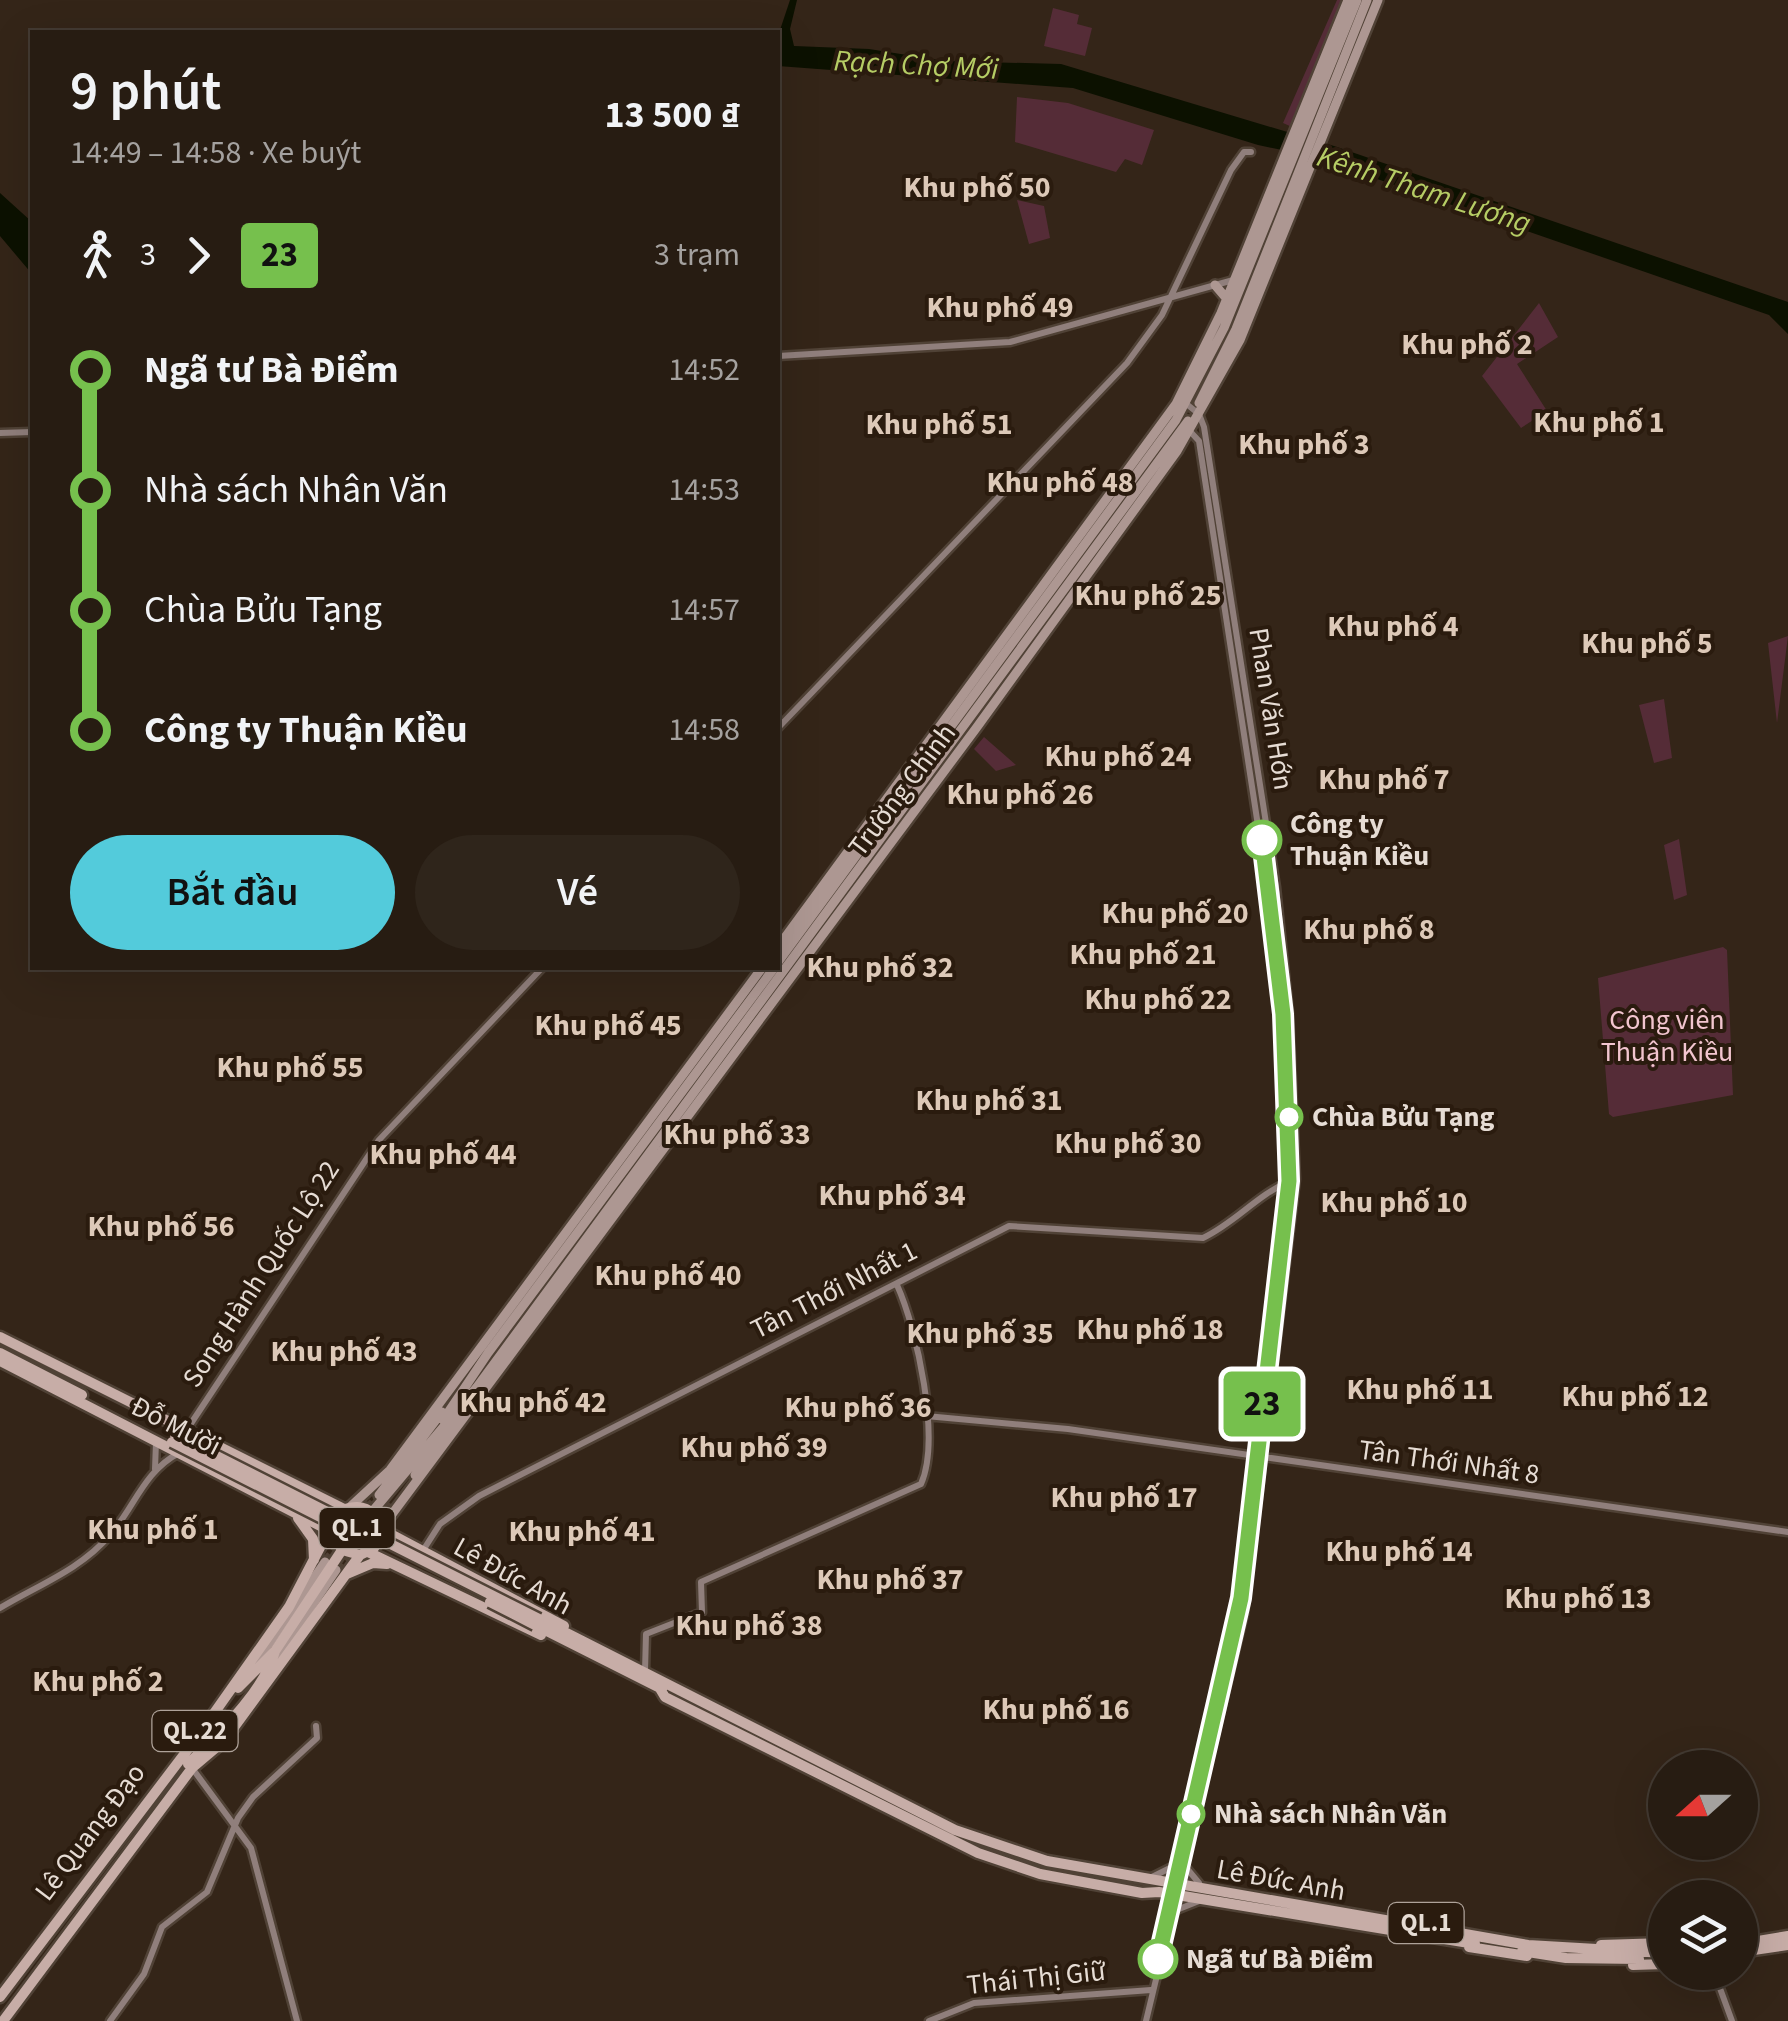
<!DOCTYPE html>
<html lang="vi">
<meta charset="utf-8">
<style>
body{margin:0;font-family:"Source Sans 3",sans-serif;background:#2f251b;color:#f1f3f6;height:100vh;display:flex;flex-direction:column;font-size:38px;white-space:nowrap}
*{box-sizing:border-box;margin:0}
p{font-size:32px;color:#a4a19f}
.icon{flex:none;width:55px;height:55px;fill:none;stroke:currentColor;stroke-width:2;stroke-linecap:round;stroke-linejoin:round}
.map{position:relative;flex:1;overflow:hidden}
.drawer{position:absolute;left:30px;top:30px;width:750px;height:940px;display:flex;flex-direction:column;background:#271c12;border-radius:0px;box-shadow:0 10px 40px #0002,0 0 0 2px #433a32}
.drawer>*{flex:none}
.badge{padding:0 20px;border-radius:8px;font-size:35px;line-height:65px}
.needle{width:65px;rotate:249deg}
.tools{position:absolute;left:1648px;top:1750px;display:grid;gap:20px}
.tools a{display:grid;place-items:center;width:110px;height:110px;border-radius:50%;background:#271c12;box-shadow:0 10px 40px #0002,0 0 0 2px #433a32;font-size:50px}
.map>.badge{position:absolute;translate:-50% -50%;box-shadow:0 0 0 5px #fff}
.legs{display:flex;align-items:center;gap:15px;height:110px;padding:0 40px;font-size:32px}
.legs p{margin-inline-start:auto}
.summary{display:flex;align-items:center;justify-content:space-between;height:170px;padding:0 40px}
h1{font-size:55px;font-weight:600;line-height:75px}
.button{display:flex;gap:20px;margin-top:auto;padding:20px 40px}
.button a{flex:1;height:115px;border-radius:60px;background:#53cbdb;color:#111;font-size:40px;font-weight:600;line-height:115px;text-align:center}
.button a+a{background:#2f251b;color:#f1f3f6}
ul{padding:0 40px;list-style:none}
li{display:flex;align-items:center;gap:35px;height:120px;font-size:38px}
li i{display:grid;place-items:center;width:15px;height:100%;margin:0 12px;background:currentColor}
li i::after{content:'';width:25px;height:25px;margin:-12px;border:8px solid;border-radius:50%;background:#271c12}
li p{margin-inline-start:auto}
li:first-child i{background:linear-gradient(#0000 50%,currentColor 0)}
li:last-child i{background:linear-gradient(currentColor 50%,#0000 0)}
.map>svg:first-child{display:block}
.green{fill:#552c37}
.water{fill:#0c1100}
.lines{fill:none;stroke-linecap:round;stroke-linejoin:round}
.primary-tunnel{stroke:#4f4034;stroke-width:9;stroke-dasharray:9 4.5;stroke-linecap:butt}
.secondary-casing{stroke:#504236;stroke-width:11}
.primary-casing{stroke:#504236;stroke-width:14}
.highway-casing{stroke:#504236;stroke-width:15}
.secondary{stroke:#907f7c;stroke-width:6}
.primary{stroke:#ad9792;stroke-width:9}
.highway{stroke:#c7ada7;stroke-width:10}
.highway-bridge-casing{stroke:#504236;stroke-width:15;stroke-linecap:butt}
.highway-bridge{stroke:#c7ada7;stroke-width:10}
.line-1-casing{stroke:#fff;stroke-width:22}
.line-1{stroke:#76c04d;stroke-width:15}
.stop-1-dot{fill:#fff;stroke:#76c04d;stroke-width:5}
.labels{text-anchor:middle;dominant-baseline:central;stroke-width:8;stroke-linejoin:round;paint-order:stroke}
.shield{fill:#2a1b0e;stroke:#aea299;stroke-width:2.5}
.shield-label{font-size:25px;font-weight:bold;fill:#e6dcd4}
.street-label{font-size:28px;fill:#e6dcd4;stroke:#2a1b0e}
.stop-label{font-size:28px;font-weight:bold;fill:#e6dcd4;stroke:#2a1b0e;text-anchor:start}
.park-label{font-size:28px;fill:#f2c5cf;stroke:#2a1b0e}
.water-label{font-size:30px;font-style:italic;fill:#b6cd65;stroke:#2a1b0e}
.neighbourhood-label{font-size:30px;font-weight:bold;fill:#ddc9b8;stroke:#2a1b0e}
</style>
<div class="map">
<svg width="1788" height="2021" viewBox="0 0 1788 2021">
<rect width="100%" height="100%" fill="#342518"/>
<path class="green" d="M1337,0H1345L1292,127L1283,123Z
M1053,8L1079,15L1077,24L1092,28L1085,56L1044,46Z
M1017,97L1068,103L1154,130L1142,165L1125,159L1116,172L1015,142Z
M1017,200L1044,206L1050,238L1029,244Z
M1539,303L1558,337L1517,364L1547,411L1521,428L1482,376Z
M1788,636L1777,723L1768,643Z
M1664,699L1672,758L1654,763L1639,705Z
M984,737L1016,765L996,771L974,749Z
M1679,839L1687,895L1674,900L1664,845Z
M1723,947L1727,950L1733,1095L1613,1117L1609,1114L1598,978Z
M338 1530a18 18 0 1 1 36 0a18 18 0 1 1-36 0Z"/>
<path class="water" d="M790,0H797L790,29L794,46L869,49L945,61L1061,64L1334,146L1788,302V334L1769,315L1311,156L1258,145L1073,88L778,66L779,33Z
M0,193L32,222V274L0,236Z"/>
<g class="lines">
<path class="primary-tunnel" d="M325,1562L379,1495
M336,1570L391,1504"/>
<g class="secondary-casing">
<path id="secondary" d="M778,356L1010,342L1237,279
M1186,427L1199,441L1274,930L1289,1108V1181L1241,1598L1211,1737
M0,433L32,432
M778,728L1127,363L1162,315L1231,170L1244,152H1251
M926,1416L1068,1429L1788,1532
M186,1431L379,1140L542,968
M155,1469L156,1442
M422,1552L440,1524L479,1496L1009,1226L1203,1238C1235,1223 1257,1195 1290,1181
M0,1608C38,1585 80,1570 110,1535C134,1508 144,1471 179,1453
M645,1671L646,1634L702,1612L701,1582L921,1484C941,1439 917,1329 897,1285
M192,1768L251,1848L297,2021
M1184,1865L1199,1883
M1152,1877L1176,1865
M1174,1911L1199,1901
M1166,1924L1203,1768
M1714,1972L1732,2021
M110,2021L144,1974L162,1927L207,1892L238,1818L253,1797L317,1738L316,1726
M929,2021L974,2003L1151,1990
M1146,2021L1244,1614L1296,1179L1289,1013L1276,887L1204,427L1199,414L1184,402"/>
</g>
<g class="primary-casing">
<path id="primary" d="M1215,285L1227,299
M1199,403L1236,329L1367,0
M778,947L1176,404L1221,313L1348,0
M778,962L1176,420L1224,328L1357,0
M443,1420L488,1353L774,968
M415,1475L458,1415
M379,1495L442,1412
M351,1506L390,1470L762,968
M372,1512L477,1387L1188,421
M381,1529L977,727L1177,451L1240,340L1378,0
M276,1658L336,1570
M250,1671L325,1562"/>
</g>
<g class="highway-casing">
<path id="highway" d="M0,1337L344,1509
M0,1353L82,1395
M0,1361L332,1532
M298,1518L313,1539L314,1560
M381,1529L564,1626
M368,1552L541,1635
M347,1574L373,1563L387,1564
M539,1619L955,1830L1047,1861L1528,1945L1665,1953
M535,1625L662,1689
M659,1687L665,1697L978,1853L1040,1874L1142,1893L1159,1892L1475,1944
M238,1688L275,1651L342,1550
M188,1764C218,1734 264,1692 275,1651
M1740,1944L1788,1936
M1601,1945L1665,1943
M1469,1947L1527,1956
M1522,1951L1566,1958L1639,1959
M1740,1952L1788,1945
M1633,1965L1665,1964
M0,1997L198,1736L289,1607L338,1513C365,1495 392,1521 374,1548L360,1555L342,1550L332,1532
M3,2021L192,1768L224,1741L360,1555"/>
</g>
<use href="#secondary" class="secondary"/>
<use href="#primary" class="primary"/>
<use href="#highway" class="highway"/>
<g class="highway-bridge-casing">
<path id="highway-bridge" d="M175,1435L539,1619
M172,1442L332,1523
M490,1602L535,1625"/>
</g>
<use href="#highway-bridge" class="highway-bridge"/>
</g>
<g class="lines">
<g class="line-1-casing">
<path id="line-1" d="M1158,1959L1241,1598L1289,1181L1283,1014L1262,840"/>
</g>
<use href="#line-1" class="line-1"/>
</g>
<g class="stop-1-dot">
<circle cx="1262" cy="840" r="18"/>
<circle cx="1289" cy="1117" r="12"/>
<circle cx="1191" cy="1814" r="12"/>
<circle cx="1158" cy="1959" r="18"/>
</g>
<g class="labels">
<g class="shield">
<rect x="319.5" y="1508" width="75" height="40" rx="8"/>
<rect x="152.5" y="1711" width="85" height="40" rx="8"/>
<rect x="1388.5" y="1903" width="75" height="40" rx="8"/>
</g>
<g class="shield-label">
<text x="357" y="1528">QL.1</text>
<text x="195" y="1731">QL.22</text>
<text x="1426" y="1923">QL.1</text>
</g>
<g class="street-label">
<text transform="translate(1271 709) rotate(81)">Phan Văn Hớn</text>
<text transform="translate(902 790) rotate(-53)">Trường Chinh</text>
<text transform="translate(261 1274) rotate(-57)">Song Hành Quốc Lộ 22</text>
<text transform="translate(834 1290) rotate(-27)">Tân Thới Nhất 1</text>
<text transform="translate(176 1426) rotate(27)">Đỗ Mười</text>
<text transform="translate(1449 1462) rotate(8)">Tân Thới Nhất 8</text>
<text transform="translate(513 1576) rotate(29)">Lê Đức Anh</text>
<text transform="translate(90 1832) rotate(-53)">Lê Quang Đạo</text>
<text transform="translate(1281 1880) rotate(10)">Lê Đức Anh</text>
<text transform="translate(1036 1978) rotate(-6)">Thái Thị Giữ</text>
</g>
<g class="stop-label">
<text x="1290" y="824">Công ty<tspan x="1290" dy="32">Thuận Kiều</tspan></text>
<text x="1312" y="1117">Chùa Bửu Tạng</text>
<text x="1214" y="1814">Nhà sách Nhân Văn</text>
<text x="1186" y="1959">Ngã tư Bà Điểm</text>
</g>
<g class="park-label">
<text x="1667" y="1020">Công viên<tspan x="1667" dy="32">Thuận Kiều</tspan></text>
</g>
<g class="water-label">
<text transform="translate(916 65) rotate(3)">Rạch Chợ Mới</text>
<text transform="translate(1424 190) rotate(18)">Kênh Tham Lương</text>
</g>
<g class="neighbourhood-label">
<text x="977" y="187">Khu phố 50</text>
<text x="1000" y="307">Khu phố 49</text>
<text x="1467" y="344">Khu phố 2</text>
<text x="1599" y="422">Khu phố 1</text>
<text x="939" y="424">Khu phố 51</text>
<text x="1304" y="444">Khu phố 3</text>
<text x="1060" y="482">Khu phố 48</text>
<text x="1148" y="595">Khu phố 25</text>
<text x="1393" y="626">Khu phố 4</text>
<text x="1647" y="643">Khu phố 5</text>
<text x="1118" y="756">Khu phố 24</text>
<text x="1384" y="779">Khu phố 7</text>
<text x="1020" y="794">Khu phố 26</text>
<text x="1175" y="913">Khu phố 20</text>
<text x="1369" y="929">Khu phố 8</text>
<text x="1143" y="954">Khu phố 21</text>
<text x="880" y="967">Khu phố 32</text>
<text x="1158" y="999">Khu phố 22</text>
<text x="608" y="1025">Khu phố 45</text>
<text x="290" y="1067">Khu phố 55</text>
<text x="989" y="1100">Khu phố 31</text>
<text x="737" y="1134">Khu phố 33</text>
<text x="1128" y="1143">Khu phố 30</text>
<text x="443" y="1154">Khu phố 44</text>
<text x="892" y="1195">Khu phố 34</text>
<text x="1394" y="1202">Khu phố 10</text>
<text x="161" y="1226">Khu phố 56</text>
<text x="668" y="1275">Khu phố 40</text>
<text x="1150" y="1329">Khu phố 18</text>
<text x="980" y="1333">Khu phố 35</text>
<text x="344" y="1351">Khu phố 43</text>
<text x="1420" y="1389">Khu phố 11</text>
<text x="1635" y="1396">Khu phố 12</text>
<text x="533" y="1402">Khu phố 42</text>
<text x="858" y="1407">Khu phố 36</text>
<text x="754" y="1447">Khu phố 39</text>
<text x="1124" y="1497">Khu phố 17</text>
<text x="153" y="1529">Khu phố 1</text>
<text x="582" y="1531">Khu phố 41</text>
<text x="1399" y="1551">Khu phố 14</text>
<text x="890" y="1579">Khu phố 37</text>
<text x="1578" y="1598">Khu phố 13</text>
<text x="749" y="1625">Khu phố 38</text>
<text x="98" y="1681">Khu phố 2</text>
<text x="1056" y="1709">Khu phố 16</text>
</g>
</g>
</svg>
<div class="tools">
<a><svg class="needle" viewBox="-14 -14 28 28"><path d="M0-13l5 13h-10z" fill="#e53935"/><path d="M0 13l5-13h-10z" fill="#a4a19f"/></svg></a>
<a><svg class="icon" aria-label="layers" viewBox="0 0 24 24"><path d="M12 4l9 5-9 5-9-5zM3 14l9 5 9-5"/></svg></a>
</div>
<b class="badge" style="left:1262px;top:1404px;background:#76c04d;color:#111">23</b>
<section class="drawer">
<div class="summary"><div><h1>9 phút</h1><p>14:49 – 14:58 · Xe buýt</p></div><b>13 500 ₫</b></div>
<div class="legs"><svg class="icon" aria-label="walk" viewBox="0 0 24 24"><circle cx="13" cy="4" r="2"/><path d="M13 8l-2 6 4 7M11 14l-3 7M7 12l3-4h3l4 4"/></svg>3<svg class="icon" aria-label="forward" viewBox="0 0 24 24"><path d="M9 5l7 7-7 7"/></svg><b class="badge" style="background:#76c04d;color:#111">23</b><p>3 trạm</p></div>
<ul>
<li><i style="color:#76c04d"></i><b>Ngã tư Bà Điểm</b><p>14:52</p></li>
<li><i style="color:#76c04d"></i><span>Nhà sách Nhân Văn</span><p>14:53</p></li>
<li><i style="color:#76c04d"></i><span>Chùa Bửu Tạng</span><p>14:57</p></li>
<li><i style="color:#76c04d"></i><b>Công ty Thuận Kiều</b><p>14:58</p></li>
</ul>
<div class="button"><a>Bắt đầu</a><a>Vé</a></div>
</section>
</div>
